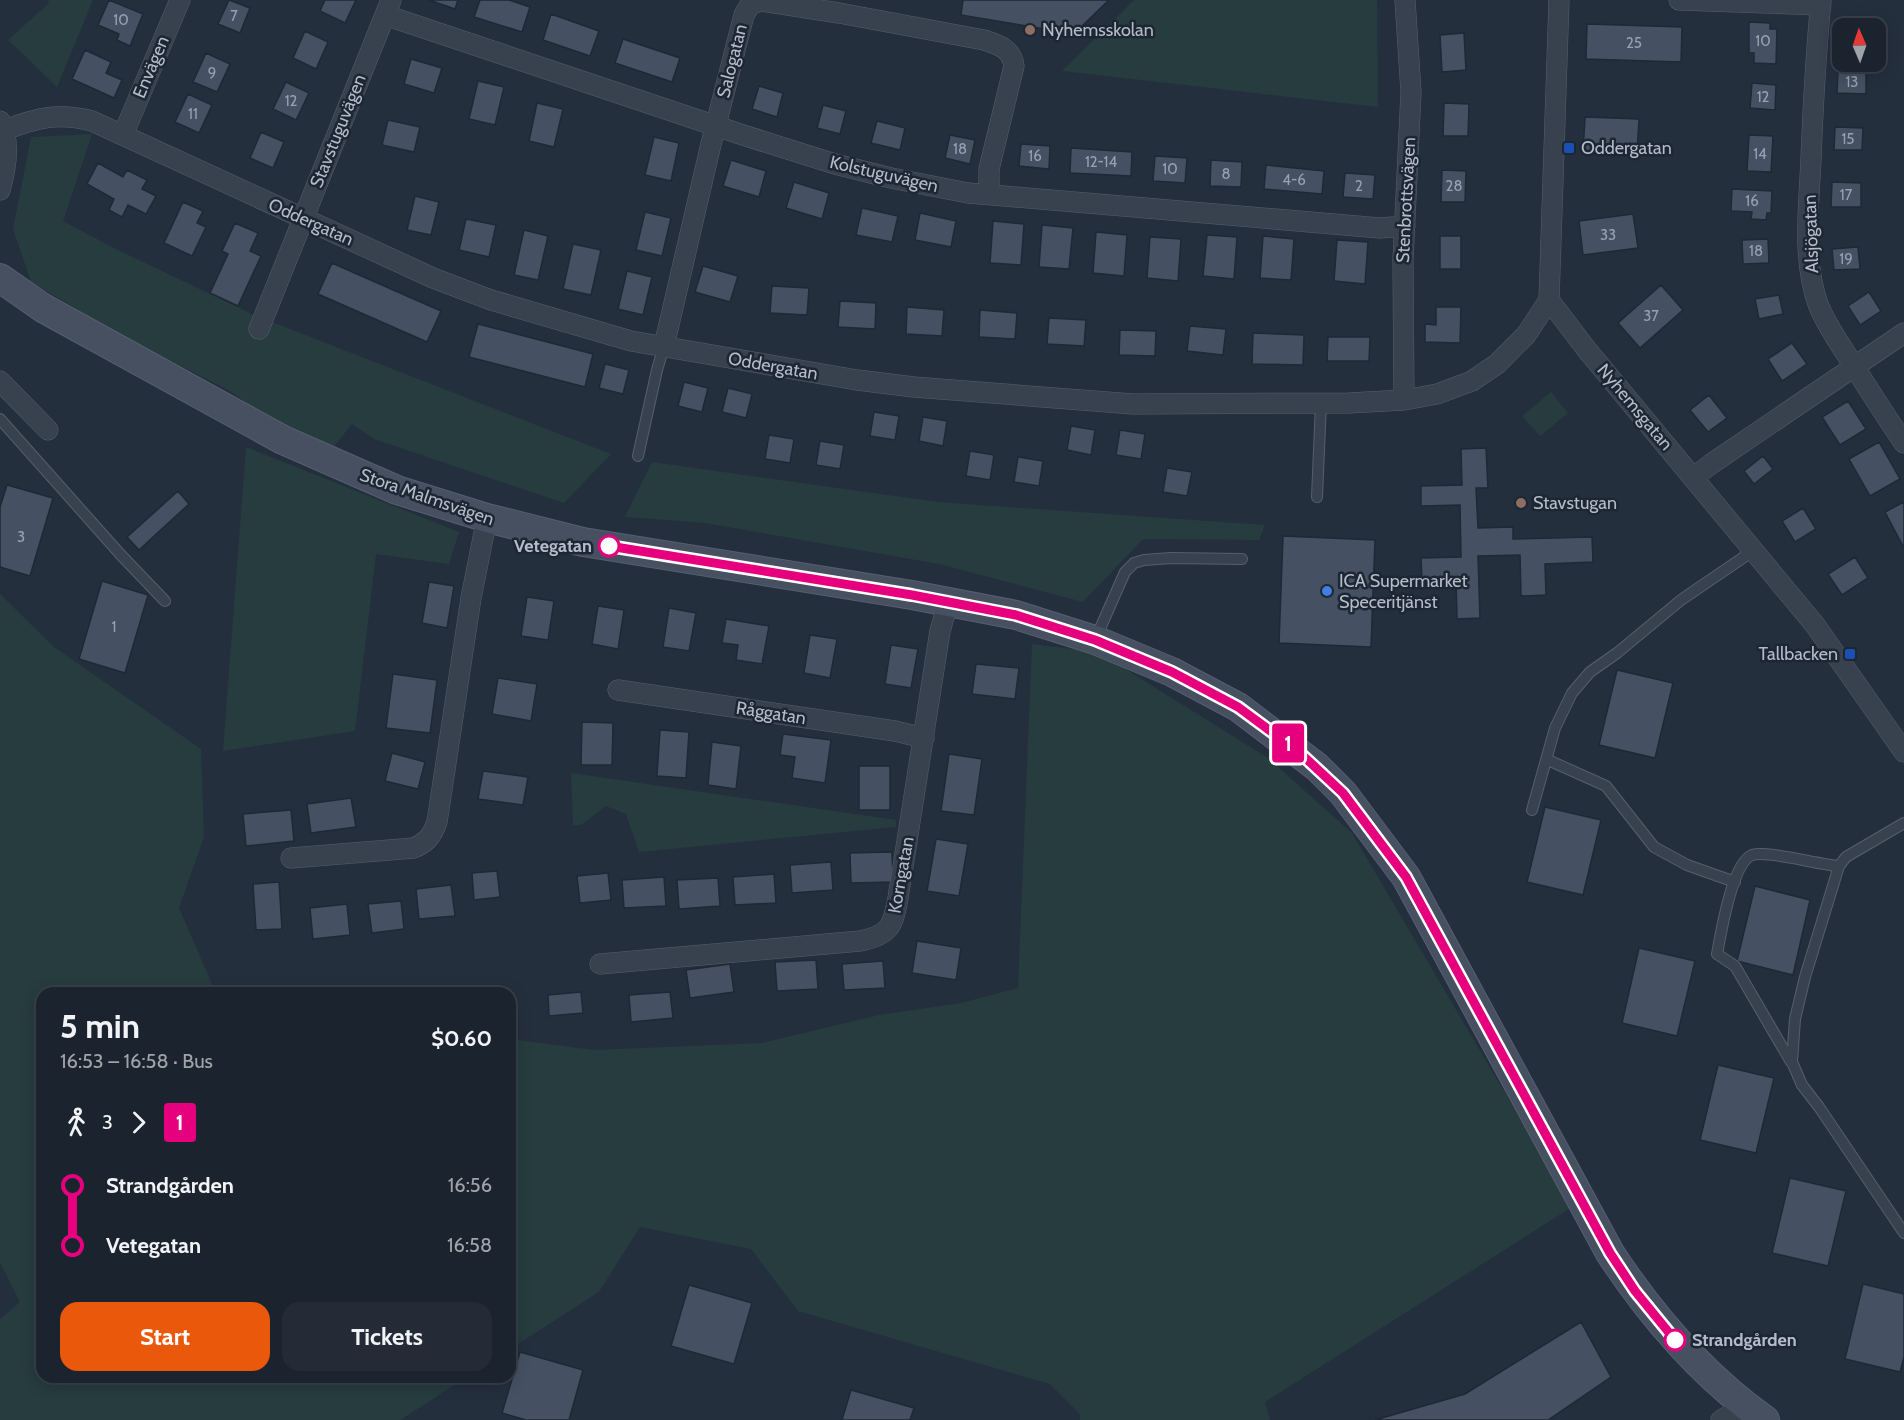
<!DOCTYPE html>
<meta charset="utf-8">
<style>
body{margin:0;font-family:Cabin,sans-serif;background:#242b36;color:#f1f3f6;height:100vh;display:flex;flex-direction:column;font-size:22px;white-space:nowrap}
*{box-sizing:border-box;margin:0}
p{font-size:20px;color:#a0a4aa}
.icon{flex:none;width:33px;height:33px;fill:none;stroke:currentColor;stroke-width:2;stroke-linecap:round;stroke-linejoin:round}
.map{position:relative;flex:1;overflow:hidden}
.panel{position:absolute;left:36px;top:987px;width:480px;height:396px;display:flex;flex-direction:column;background:#1b232e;border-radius:18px;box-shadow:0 3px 15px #0003,0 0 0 2px #39404a}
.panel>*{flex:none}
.badge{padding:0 12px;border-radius:4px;font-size:21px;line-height:39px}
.needle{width:39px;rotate:358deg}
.buttons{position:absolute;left:1832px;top:18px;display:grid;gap:12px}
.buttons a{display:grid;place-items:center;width:54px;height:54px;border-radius:12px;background:#1b232e;box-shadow:0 3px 15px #0003,0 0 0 2px #39404a;font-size:30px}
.map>.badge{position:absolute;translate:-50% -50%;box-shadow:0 0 0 3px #fff}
.legs{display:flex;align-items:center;gap:9px;height:66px;padding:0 24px;font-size:20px}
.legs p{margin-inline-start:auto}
.headline{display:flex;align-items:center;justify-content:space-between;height:102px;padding:0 24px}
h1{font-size:33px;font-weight:800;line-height:45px}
.button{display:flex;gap:12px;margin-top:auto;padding:12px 24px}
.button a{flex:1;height:69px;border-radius:18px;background:#ea580c;color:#fff;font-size:24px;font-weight:800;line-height:69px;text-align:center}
.button a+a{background:#242b36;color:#f1f3f6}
ul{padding:0 24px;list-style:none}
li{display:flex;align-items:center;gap:21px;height:60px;font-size:22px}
li i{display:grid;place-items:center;width:9px;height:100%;margin:0 8px;background:currentColor}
li i::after{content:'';width:15px;height:15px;margin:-8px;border:4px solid;border-radius:50%;background:#1b232e}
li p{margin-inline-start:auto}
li:first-child i{background:linear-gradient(#0000 50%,currentColor 0)}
li:last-child i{background:linear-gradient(currentColor 50%,#0000 0)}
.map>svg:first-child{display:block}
.green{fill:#263c3f}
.building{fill:#455162;stroke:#1f2835;stroke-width:1.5}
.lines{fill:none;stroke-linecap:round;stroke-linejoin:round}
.lane-casing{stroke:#565f6c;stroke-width:12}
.street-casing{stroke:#565f6c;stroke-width:21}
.secondary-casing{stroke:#565f6c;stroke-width:30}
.lane{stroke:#38414e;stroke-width:10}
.street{stroke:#38414e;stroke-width:20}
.secondary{stroke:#465061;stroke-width:28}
.line-1-casing{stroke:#fff;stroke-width:14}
.line-1{stroke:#e6007e;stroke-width:9}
.education-dot{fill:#8d6e63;stroke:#1d2633;stroke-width:2}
.transit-dot{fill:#1a4fb4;stroke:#1d2633;stroke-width:2}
.stop-1-dot{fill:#fff;stroke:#e6007e;stroke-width:3}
.shop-dot{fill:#3f7fe0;stroke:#1d2633;stroke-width:2}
.labels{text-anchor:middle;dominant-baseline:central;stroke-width:5;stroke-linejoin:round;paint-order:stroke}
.number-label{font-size:15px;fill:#98a1af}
.poi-label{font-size:18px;fill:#b4bcc9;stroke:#1d2633;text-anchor:start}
.street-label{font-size:18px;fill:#b4bcc9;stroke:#1d2633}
.stop-label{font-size:18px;font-weight:bold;fill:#b4bcc9;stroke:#1d2633;text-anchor:end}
</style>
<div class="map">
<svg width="1904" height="1420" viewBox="0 0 1904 1420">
<rect width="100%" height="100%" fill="#242f3e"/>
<path class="green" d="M48,0H93L57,87L8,40L49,3Z
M1134,0H1377L1378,107L1062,71Z
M92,134L63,221L114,248L254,315L611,454L564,503L374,439L352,424L332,449L259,412L230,391L122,336L31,282L13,229L31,137Z
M1551,392L1568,413L1540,436L1522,416Z
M246,447L459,532L449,564L376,554L355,731L223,751Z
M652,462L938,502L1265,525L1259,540L1143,539L1083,602L939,564L705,523L625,517Z
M0,594L54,647L201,749L204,837L179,908L216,993H42V1377H467L400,1420H0V1319L20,1302L0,1262Z
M1032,644L1098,652L1268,758L1352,833L1572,1207L1265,1402L1270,1420H1080V1414L1050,1384L798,1311L751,1249L640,1227L599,1292L510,1349V1039L594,1050L762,1043L879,1015L961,1003L1018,988Z
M571,773L896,820V827L639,852L626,814L606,806L581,825H573Z"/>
<path class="building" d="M109,0L143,14L130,46L117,40L119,34L98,25Z
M229,0L250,8L240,33L218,24Z
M325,0H356L345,23L320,11Z
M429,0H458L455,9Z
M480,0H509L530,7L522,32L474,17Z
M963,0H1109L1079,29L1068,27V33L961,15Z
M551,14L599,31L590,56L543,40Z
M1840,17L1875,18V28H1842V42H1840Z
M1749,22L1770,23V29H1777L1776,64L1754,63V53H1749Z
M1587,24L1682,27L1681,62L1586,59Z
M305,31L328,42L316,69L293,58Z
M1464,33L1466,70L1442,72L1440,35Z
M623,39L680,58L672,82L615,63Z
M85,50L111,62L106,73L122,80L114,98L72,79Z
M206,53L230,64L217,92L193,82Z
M411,59L442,68L434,93L404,84Z
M1838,71L1866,72V94L1837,93Z
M478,81L504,87L495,125L469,119Z
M286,82L309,93L296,120L273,109Z
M1752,83L1776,85L1775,110L1750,108Z
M759,86L783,93L777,117L752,109Z
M188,94L212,105L199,133L175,122Z
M537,103L563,109L554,147L529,141Z
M1444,103L1469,104L1468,136H1443Z
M823,105L846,111L840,134L817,128Z
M1585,117L1639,119L1637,154L1583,152Z
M388,120L420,127L414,152L382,145Z
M877,121L905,128L900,150L871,143Z
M1835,127L1863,128L1862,150H1834Z
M261,132L284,142L273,168L250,158Z
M950,135L975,140L970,164L945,158Z
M1749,135L1773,136L1771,172L1747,171Z
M654,137L679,143L671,181L645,175Z
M1021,144L1050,146L1049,169L1019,166Z
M1071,148L1132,152L1131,176L1070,173Z
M1155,156L1187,158L1185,183L1153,181Z
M731,160L766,171L759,197L723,186Z
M1211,160L1242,162L1241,187L1210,186Z
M98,163L123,177L127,170L147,180L142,189L156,196L146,214L128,205L122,217L109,210L114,199L87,184Z
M1266,165L1324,171L1322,194L1264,189Z
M1442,170L1466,171L1465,202H1441Z
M1345,173L1375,175L1373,199L1343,197Z
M794,182L829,193L822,219L786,208Z
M1832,182L1861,183V207H1831Z
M1732,189L1772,191L1771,213H1767L1766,220L1751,219L1752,212L1731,211Z
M415,196L439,202L431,235L407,230Z
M183,202L203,211L197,223L206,227L192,256L164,243Z
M862,208L898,216L892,242L856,235Z
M645,212L671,218L662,256L636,250Z
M920,213L956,221L951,247L915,240Z
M1633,214L1638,248L1583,255L1579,221Z
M466,219L496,225L489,257L459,250Z
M993,221L1024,224L1021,265L990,263Z
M235,223L258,233L250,251L261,256L238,306L210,293L228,254L222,251Z
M1042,225L1073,228L1069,269L1039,267Z
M524,230L548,236L538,280L514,275Z
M1096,232L1127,235L1124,276L1093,273Z
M1207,235L1237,237L1234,279L1203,276Z
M1263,236L1294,239L1291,280L1260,278Z
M1440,236H1461V269H1440Z
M1150,237L1181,239L1178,281L1147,278Z
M1768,239L1769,263L1743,264L1742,240Z
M1337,240L1368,242L1365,284L1334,281Z
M573,244L601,250L591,295L563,289Z
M1858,247L1860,269L1834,270L1832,249Z
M332,263L441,311L427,342L318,294Z
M703,266L738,276L730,302L695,292Z
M627,271L652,277L643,315L618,309Z
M1661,285L1683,310L1640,348L1618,323Z
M772,286L809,288L807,315L770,313Z
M1869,292L1881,311L1860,325L1848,306Z
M1779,295L1783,314L1759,319L1755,299Z
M840,301L876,303L875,329L838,327Z
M907,307L944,310L942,336L906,334Z
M1436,307H1461L1460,343L1425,342V324L1436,325Z
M980,310L1017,313L1015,339L979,337Z
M1049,318L1086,320L1084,346L1047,344Z
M478,324L593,354L585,387L469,357Z
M1190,326L1226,329L1223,355L1187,351Z
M1120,330L1156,331L1155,356L1119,355Z
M1253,333L1304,335L1303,365L1252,364Z
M1328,337H1370L1369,361H1327Z
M1792,343L1807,364L1782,381L1768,359Z
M605,364L629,370L623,394L599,388Z
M684,382L708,388L702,412L678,406Z
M728,388L752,394L746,418L722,412Z
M1709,395L1727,418L1708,432L1690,410Z
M1848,401L1866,429L1840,445L1822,417Z
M874,412L899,416L895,440L870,436Z
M923,417L947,421L943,446L919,441Z
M1071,426L1095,430L1091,455L1067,450Z
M1120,430L1145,434L1141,459L1116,455Z
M769,435L794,439L790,463L765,459Z
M820,441L844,445L840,469L816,465Z
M1879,442L1900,479L1870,496L1849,459Z
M1486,448L1488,488H1476L1478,528L1513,527V539L1592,537L1593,562L1545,564L1546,595L1521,596L1520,555L1478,556L1480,618L1457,619L1456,578L1422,579L1421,558L1461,557L1460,505L1421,506V486L1462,485L1461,449Z
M970,451L994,455L990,480L966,476Z
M1763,456L1773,469L1754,484L1744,471Z
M1018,457L1043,461L1039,486L1014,482Z
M1167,468L1192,472L1187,496L1163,492Z
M7,485L53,498L30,576L0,567V507Z
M178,491L189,504L139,550L127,537Z
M1904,502V548L1885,512Z
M1803,508L1816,529L1795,542L1782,521Z
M1283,536L1375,540L1371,647L1279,643Z
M1855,557L1868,578L1842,595L1828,574Z
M102,581L148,595L125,673L79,659Z
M429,582L454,586L447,628L422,623Z
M527,597L554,601L548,640L521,636Z
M598,606L624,610L618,649L592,644Z
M669,608L696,613L689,651L663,647Z
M726,619L769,626L762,664L736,660L738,645L722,643Z
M810,635L837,639L830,678L804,673Z
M891,645L918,649L911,688L885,684Z
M976,664L1019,668L1015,699L972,694Z
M1617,670L1673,683L1655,758L1599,745Z
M393,674L437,680L430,733L386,728Z
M498,678L537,684L531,721L492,714Z
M582,722L613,723L612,765H581Z
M660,730L689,732L686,778L657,776Z
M783,734L831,740L825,783L792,778L795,757L780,755Z
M712,742L741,746L736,789L708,785Z
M392,753L425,762L418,789L385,781Z
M949,754L982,759L974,815L941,811Z
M859,766H890V810H859Z
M483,771L528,777L523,805L478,799Z
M351,798L356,827L311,833L307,804Z
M1545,807L1601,820L1583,895L1527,882Z
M291,810L294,841L246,846L243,814Z
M936,839L968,844L959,896L927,891Z
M892,852L893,882L851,883L850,853Z
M831,862L833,890L792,893L790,865Z
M497,871L500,897L474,900L472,873Z
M608,873L611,900L580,903L577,876Z
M774,874L776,903L735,905L733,877Z
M664,877L666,906L624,908L622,880Z
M718,878L720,906L679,909L677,880Z
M279,882L282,929L256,930L253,884Z
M451,885L455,916L419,919L416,889Z
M1755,886L1810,900L1793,975L1737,961Z
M401,901L404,929L372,933L368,904Z
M347,904L350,935L313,939L310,908Z
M917,941L961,948L956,980L912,973Z
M1639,948L1695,961L1677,1036L1622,1023Z
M816,960L818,989L777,991L775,962Z
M883,961L885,988L844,990L842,964Z
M730,964L734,992L690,998L686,970Z
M581,992L583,1013L549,1016L548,995Z
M670,992L673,1018L631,1022L629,995Z
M1718,1065L1774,1078L1756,1153L1700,1140Z
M1790,1178L1846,1191L1828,1266L1772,1253Z
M1863,1284L1904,1294V1357L1900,1372L1845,1359Z
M689,1285L752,1303L734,1364L671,1346Z
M1581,1322L1611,1377L1548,1420H1375L1465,1394Z
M520,1352L583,1370L569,1420H526L502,1413Z
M851,1390L914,1408L910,1420H842Z"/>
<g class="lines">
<g class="lane-casing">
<path id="lane" d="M0,419L120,554L165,601
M638,456L657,370L664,346
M1317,497L1321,403
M1095,640L1125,572L1134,563L1144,560L1171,558L1242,559
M1548,760L1606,786L1654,847L1687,865L1735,882
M1532,810L1555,728L1572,693L1590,672L1617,653L1681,600L1744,557L1750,546
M1839,866L1805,977L1795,1019L1792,1062L1802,1085L1819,1107L1904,1233
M1791,1062L1735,966L1717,954C1721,933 1732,863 1752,855C1768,850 1819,865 1839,866L1846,857L1904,823"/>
</g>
<g class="street-casing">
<path id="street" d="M1559,0L1549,300L1587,350L1815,625L1904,752
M1679,0L1821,5
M1821,0C1816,53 1813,106 1811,159C1809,205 1802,259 1818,304C1826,325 1840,344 1852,363C1869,390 1886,417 1904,443
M385,15L743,135L835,164L891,178L968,193L1380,228L1405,226
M0,121C11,141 6,169 0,190
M5,130C36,118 58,112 92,121L433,278L491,300L631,341L857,380L914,387L1133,404L1349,403L1404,400L1437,394L1472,381L1497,364L1526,335L1549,300
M123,135L180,0
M259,329L391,0
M664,346L711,144L744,15L750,5L761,1L839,13L984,40C999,45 1012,49 1014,66L989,169V194
M0,381L48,430
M1404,400L1403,260L1411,92L1405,0
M1693,478L1711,464L1904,333
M618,690L895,731L924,738
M291,858L414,848C427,842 432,836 437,822L471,598L487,518
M600,964L860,941C890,935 893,926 898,898L940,631L948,603
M1721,1420L1745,1406"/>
</g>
<g class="secondary-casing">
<path id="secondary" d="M0,278L43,308L283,440L397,490L487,518L583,542L912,595L1016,615L1095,640L1172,672L1238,707L1317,767L1343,793L1406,877L1610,1253C1652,1317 1702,1375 1765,1420"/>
</g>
<use href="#lane" class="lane"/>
<use href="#street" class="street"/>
<use href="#secondary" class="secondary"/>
</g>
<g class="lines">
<g class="line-1-casing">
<path id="line-1" d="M609,546L912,595L1016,615L1095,640L1172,672L1238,707L1299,752L1343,793L1406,877L1610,1253L1635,1291L1675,1340"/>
</g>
<use href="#line-1" class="line-1"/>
</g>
<g class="education-dot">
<circle cx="1030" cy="30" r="6"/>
<circle cx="1521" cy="503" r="6"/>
</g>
<g class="transit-dot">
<rect x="1563" y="142" width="12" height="12" rx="3"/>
<rect x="1844" y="648" width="12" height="12" rx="3"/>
</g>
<g class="stop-1-dot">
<circle cx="609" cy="546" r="10"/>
<circle cx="1675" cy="1340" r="10"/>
</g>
<circle class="shop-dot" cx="1327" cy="591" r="6"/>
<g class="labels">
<g class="number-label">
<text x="234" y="16">7</text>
<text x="121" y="20">10</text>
<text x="1763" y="41">10</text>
<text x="1634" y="43">25</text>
<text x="212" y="73">9</text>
<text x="1852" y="82">13</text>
<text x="1763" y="97">12</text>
<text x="291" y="101">12</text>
<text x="193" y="114">11</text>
<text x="1848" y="139">15</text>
<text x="960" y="149">18</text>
<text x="1760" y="154">14</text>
<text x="1035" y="156">16</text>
<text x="1101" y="162">12-14</text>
<text x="1170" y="169">10</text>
<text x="1226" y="174">8</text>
<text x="1294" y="180">4-6</text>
<text x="1359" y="186">2</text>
<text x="1454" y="186">28</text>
<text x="1846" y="195">17</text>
<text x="1752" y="201">16</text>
<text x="1608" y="235">33</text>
<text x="1756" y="251">18</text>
<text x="1846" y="259">19</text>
<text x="1651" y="316">37</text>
<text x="21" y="537">3</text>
<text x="114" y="627">1</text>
</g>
<g class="poi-label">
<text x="1042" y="30">Nyhemsskolan</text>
<text x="1581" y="148">Oddergatan</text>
<text x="1533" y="503">Stavstugan</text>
<text x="1339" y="581">ICA Supermarket<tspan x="1339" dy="21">Speceritjänst</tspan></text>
<text x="1838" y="654" text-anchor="end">Tallbacken</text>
</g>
<g class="street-label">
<text transform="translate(732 61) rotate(-76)">Salogatan</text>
<text transform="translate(151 67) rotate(-67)">Envägen</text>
<text transform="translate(338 131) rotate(-68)">Stavstuguvägen</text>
<text transform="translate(884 174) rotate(13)">Kolstuguvägen</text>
<text transform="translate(1406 200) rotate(-87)">Stenbrottsvägen</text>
<text transform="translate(311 222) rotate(24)">Oddergatan</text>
<text transform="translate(1811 234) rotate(-92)">Alsjögatan</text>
<text transform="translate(773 366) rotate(10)">Oddergatan</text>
<text transform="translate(1635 407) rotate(50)">Nyhemsgatan</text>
<text transform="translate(427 497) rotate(19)">Stora Malmsvägen</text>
<text transform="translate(771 713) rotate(9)">Råggatan</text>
<text transform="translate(901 875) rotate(-80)">Korngatan</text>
</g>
<g class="stop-label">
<text x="592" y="546">Vetegatan</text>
<text x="1692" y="1340" text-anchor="start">Strandgården</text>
</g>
</g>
</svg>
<div class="buttons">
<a><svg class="needle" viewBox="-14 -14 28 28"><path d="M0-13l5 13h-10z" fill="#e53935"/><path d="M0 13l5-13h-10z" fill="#a0a4aa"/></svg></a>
</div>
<b class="badge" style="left:1288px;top:743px;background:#e6007e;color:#fff">1</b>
<section class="panel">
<div class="headline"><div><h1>5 min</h1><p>16:53 – 16:58 · Bus</p></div><b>$0.60</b></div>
<div class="legs"><svg class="icon" aria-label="walk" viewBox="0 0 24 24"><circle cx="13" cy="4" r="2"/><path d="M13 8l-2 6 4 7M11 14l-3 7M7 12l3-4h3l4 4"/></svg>3<svg class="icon" aria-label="forward" viewBox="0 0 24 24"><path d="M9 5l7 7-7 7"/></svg><b class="badge" style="background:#e6007e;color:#fff">1</b></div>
<ul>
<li><i style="color:#e6007e"></i><b>Strandgården</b><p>16:56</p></li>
<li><i style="color:#e6007e"></i><b>Vetegatan</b><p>16:58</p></li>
</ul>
<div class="button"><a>Start</a><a>Tickets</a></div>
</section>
</div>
